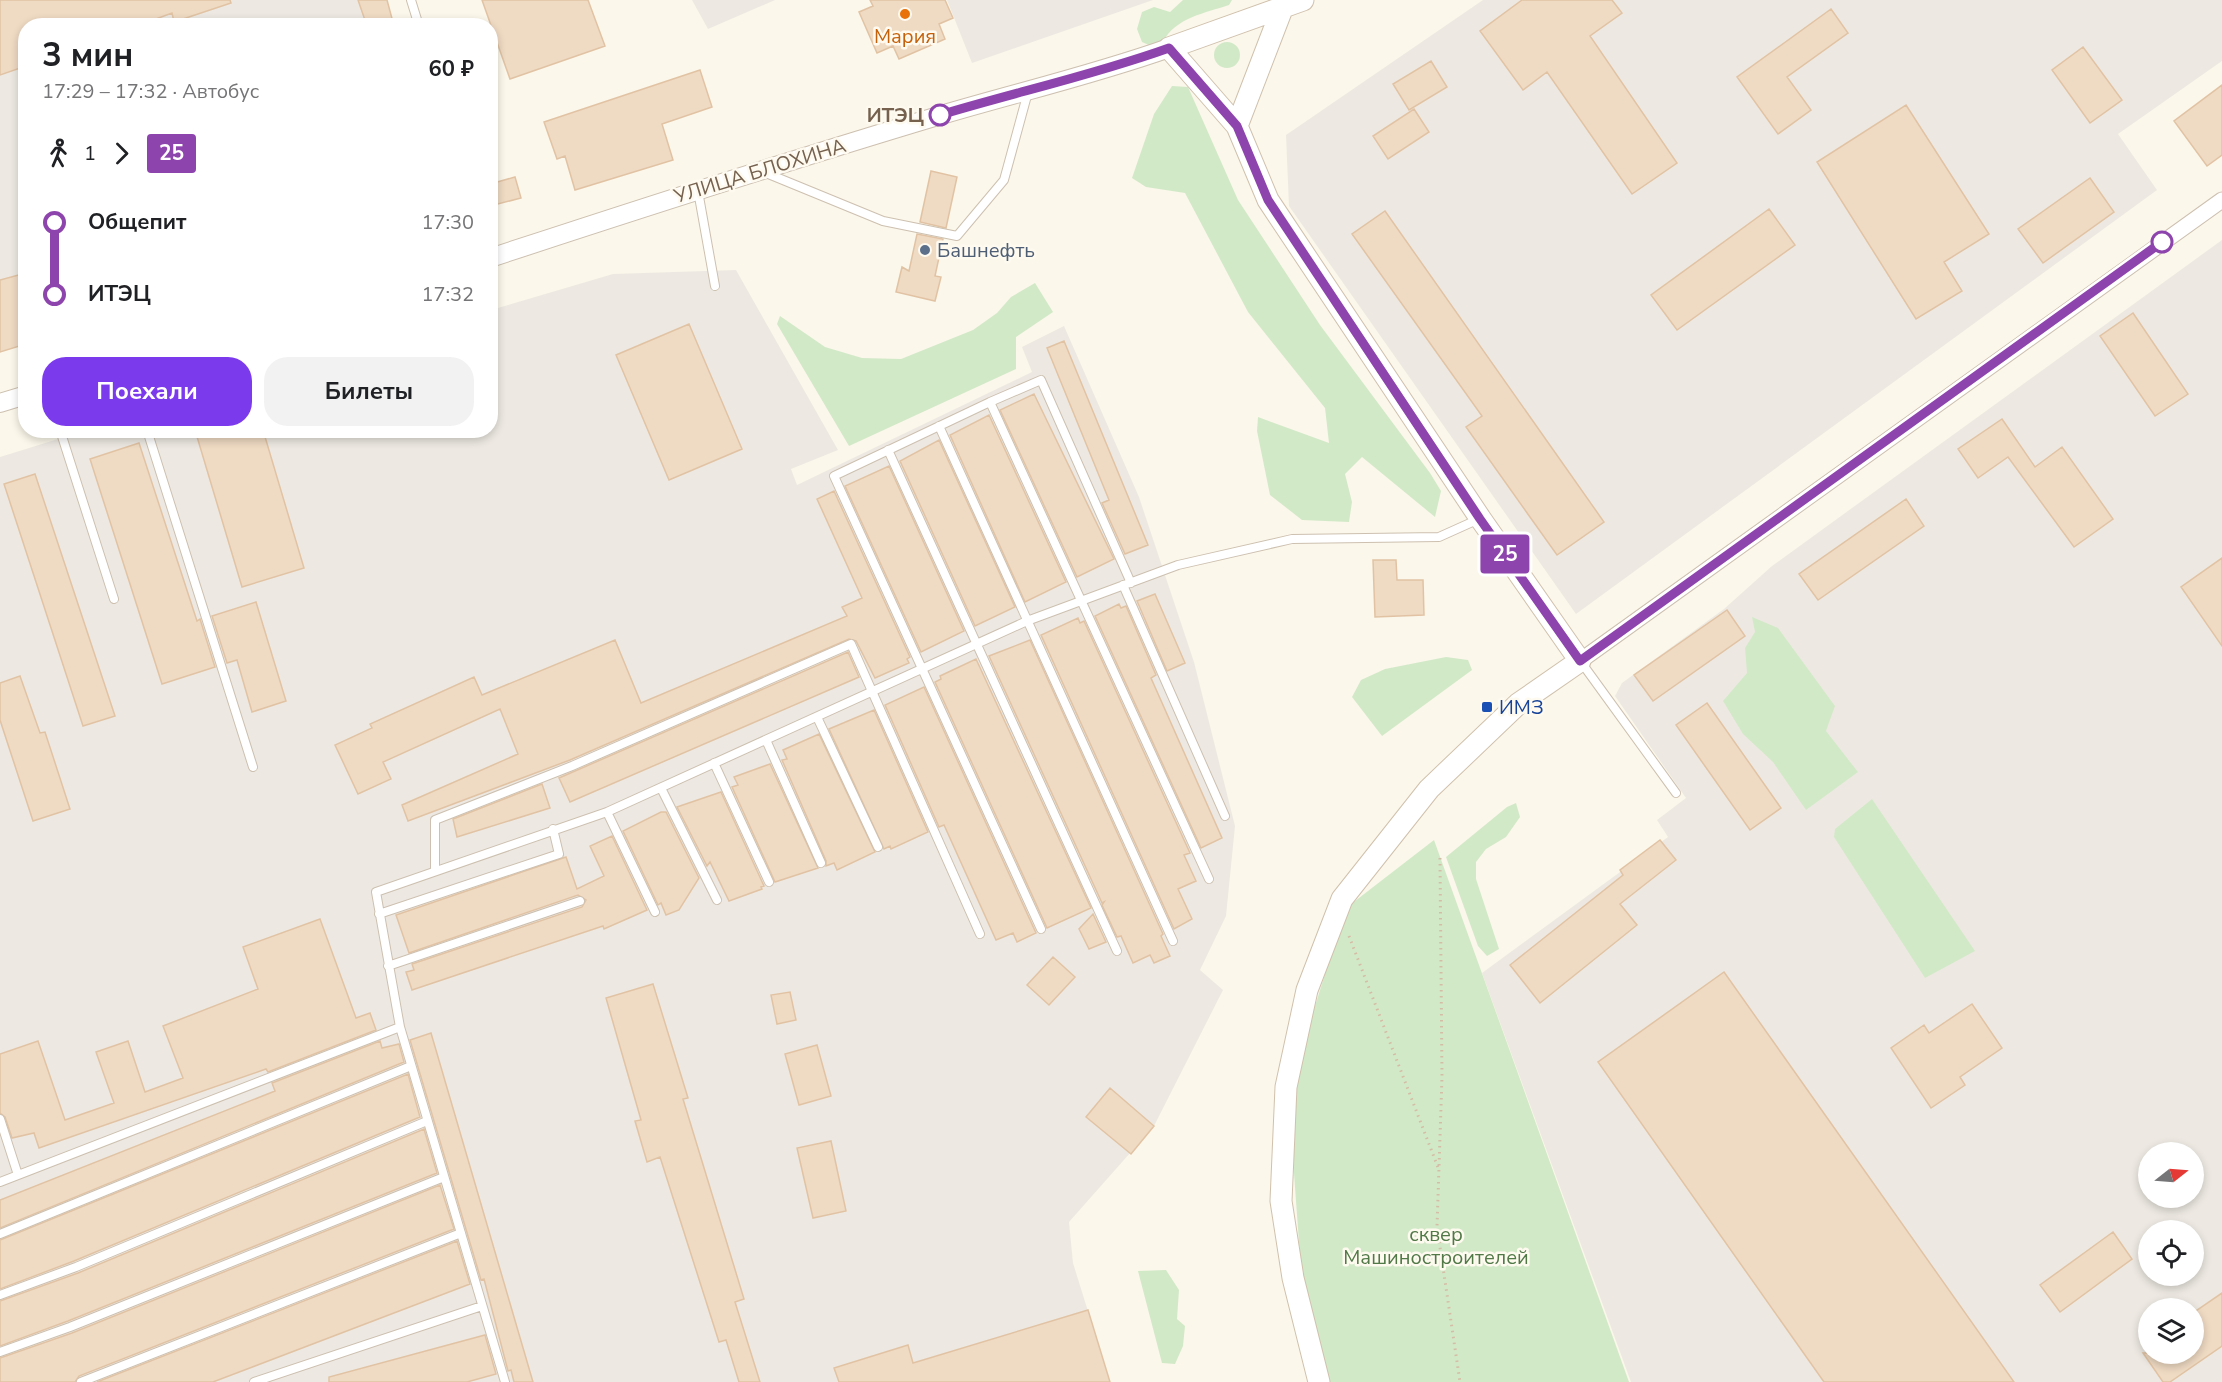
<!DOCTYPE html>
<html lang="ru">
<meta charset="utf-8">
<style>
body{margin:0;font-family:"Nunito Sans",sans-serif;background:#f2f2f2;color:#202124;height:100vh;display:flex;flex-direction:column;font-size:22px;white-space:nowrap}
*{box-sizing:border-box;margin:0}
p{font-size:20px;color:#757577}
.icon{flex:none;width:33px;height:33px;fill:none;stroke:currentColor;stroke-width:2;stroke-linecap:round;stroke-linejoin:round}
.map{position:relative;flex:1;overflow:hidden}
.sheet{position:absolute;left:18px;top:18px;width:480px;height:420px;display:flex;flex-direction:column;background:#fff;border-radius:24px;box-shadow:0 3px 9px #0003}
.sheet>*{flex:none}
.badge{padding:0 12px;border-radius:4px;font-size:21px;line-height:39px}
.needle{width:39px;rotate:73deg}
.controls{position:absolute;left:2138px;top:1142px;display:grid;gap:12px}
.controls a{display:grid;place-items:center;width:66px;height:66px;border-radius:50%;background:#fff;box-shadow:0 3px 9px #0003;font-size:30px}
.map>.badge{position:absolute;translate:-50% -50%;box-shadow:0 0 0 3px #fff}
.legs{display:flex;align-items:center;gap:9px;height:66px;padding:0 24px;font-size:20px}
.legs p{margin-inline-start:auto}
.summary{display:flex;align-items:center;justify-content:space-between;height:102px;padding:0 24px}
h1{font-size:33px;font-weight:700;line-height:45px}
.primary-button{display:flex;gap:12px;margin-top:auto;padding:12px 24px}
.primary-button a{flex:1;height:69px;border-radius:24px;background:#7c3aed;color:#fff;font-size:24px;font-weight:700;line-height:69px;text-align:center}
.primary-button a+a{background:#f2f2f2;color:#202124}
ul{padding:0 24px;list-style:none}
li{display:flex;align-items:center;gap:21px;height:72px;font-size:22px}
li i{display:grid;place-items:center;width:9px;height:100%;margin:0 8px;background:currentColor}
li i::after{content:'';width:15px;height:15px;margin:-8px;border:4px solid;border-radius:50%;background:#fff}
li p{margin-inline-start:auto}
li:first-child i{background:linear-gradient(#0000 50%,currentColor 0)}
li:last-child i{background:linear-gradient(currentColor 50%,#0000 0)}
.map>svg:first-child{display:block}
.industrial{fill:#ede9e2;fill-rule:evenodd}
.green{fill:#d2e9c8}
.building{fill:#efdac3;stroke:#e1c3a4;stroke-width:1.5}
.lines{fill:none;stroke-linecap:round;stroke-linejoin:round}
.service-casing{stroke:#cdc0b0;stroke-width:10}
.minor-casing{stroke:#cdc0b0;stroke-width:17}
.tertiary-casing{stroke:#cdc0b0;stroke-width:20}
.secondary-casing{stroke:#d0c1ad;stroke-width:23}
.path{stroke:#d4bda6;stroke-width:3;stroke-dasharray:1.5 4.5;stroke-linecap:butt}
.service{stroke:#fff;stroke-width:8}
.minor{stroke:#fff;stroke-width:15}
.tertiary{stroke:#fff;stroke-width:18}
.secondary{stroke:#fff;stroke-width:21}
.line-1-casing{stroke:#fff;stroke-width:14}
.line-1{stroke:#8e44ad;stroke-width:9}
.food-dot{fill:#e8710a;stroke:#fefaf0;stroke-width:2}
.stop-1-dot{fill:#fff;stroke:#8e44ad;stroke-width:3}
.service-dot{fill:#5c6f8a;stroke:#fefaf0;stroke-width:2}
.transit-dot{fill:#1a4fb4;stroke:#fefaf0;stroke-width:2}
.labels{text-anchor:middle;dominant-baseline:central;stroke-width:5;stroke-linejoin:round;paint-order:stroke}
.food-label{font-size:20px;fill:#c56008;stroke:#fefaf0}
.stop-label{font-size:20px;font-weight:bold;fill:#75614e;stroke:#fefaf0;text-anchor:end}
.street-label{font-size:20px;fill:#75614e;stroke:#fefaf0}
.service-label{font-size:20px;fill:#4e5e75;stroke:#fefaf0;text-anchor:start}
.transit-label{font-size:20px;fill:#164399;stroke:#fefaf0;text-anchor:start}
.park-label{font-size:20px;fill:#507947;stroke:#fefaf0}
</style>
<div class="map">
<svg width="2222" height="1382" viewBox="0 0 2222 1382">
<rect width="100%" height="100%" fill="#fbf7ea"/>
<path class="industrial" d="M0,0H358L367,25L26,26L25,344L0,352Z
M692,0H775L708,29Z
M947,0H1153L972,63Z
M1483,0H2222V61L2118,134L2157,190L1576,614L1289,206L1286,135Z
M2222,240V1382H1631L1482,973L1668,837L1657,820L1686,798L1615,696L1622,683L1724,609L1772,566ZM2148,1152H2193V1197H2148ZM2148,1230H2193V1275H2148ZM2148,1308H2193V1353H2148Z
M736,270L838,450L791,469L797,485L1032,372L1022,347L1064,326L1139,497L1194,662L1235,826L1226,916L1200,970L1223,990L1154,1126L1069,1222L1073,1263L1110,1382H0V457L84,431L490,430L491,310L613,274Z"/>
<path class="green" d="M1183,0H1232L1229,5C1205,13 1175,18 1163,42L1151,46L1142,42L1137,29L1142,12L1154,7L1170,12Z
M1214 55a13 13 0 1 1 26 0a13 13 0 1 1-26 0Z
M1172,86L1188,87L1238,200L1320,325L1430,473L1441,491L1435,517L1362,457L1345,474L1352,502L1349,522L1302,520L1270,495L1257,431L1258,417L1329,443L1325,408L1248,312L1185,193L1146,187L1132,178L1154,114Z
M1035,283L1053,312L1016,337V369L849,446L777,324L780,316L825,347L862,358L901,359L973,330L997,313L1011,297Z
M1752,617L1778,628L1835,706L1826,731L1858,772L1806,810L1773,762L1743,734L1723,701L1747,673L1745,648L1755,632Z
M1446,657L1468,660L1472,670L1382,736L1352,697L1361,680L1385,669Z
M1872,799L1975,951L1925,978L1834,837L1835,829Z
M1516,803L1520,817L1506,837L1486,849L1476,862V879L1499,949L1487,956L1478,946L1446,857L1507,807Z
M1434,840L1629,1382H1329L1301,1270L1291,1132L1302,1047L1346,908Z
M1166,1270L1179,1290L1177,1319L1185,1326L1183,1346L1175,1364L1162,1363L1138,1271Z"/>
<path class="building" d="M0,0H230L231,3L174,22L172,13L137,26H26V66L0,75Z
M358,0H387L394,26H367Z
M482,0H588L605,46L510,79Z
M870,0H945L953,18L939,24L945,39L899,59L893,46L877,53L859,12L873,6Z
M1522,0H1612L1622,13L1590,36L1677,163L1632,194L1547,72L1523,90L1480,31Z
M1831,9L1848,33L1787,77L1811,110L1778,134L1737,77Z
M2083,47L2122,100L2090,123L2052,70Z
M1431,61L1447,87L1409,110L1393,84Z
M700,70L712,107L662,124L673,160L575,190L565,156L557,159L544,122Z
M2222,85V155L2207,166L2174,121Z
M1906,105L1989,234L1944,262L1962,291L1916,319L1817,162Z
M1414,109L1429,132L1388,159L1373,136Z
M931,171L957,177L946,228L920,222Z
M515,177L521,198L490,206V184Z
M2090,178L2114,212L2043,263L2018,229Z
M1769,209L1795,245L1677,330L1651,295Z
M1385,211L1604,522L1557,555L1466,427L1482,416L1352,234Z
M917,234L943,239L935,276L941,277L935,301L896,292L902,267L909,271Z
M26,273V344L0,352V280Z
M2133,313L2188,394L2155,416L2100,336Z
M689,324L742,449L669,480L616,355Z
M1064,341L1148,545L1125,554L1102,503L1109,500L1047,348Z
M1034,394L1114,559L1077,577L1000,410Z
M989,415L1066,582L1025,602L950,435Z
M2002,419L2035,467L2062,447L2113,519L2074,547L2008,457L1978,478L1958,449Z
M195,430H263L304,568L242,587Z
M939,440L1015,607L975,626L900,461Z
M139,443L197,621L200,619L215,667L162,684L90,459Z
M889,466L964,631L921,652L845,486Z
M35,474L115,716L83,726L4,484Z
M834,491L910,657L907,659L909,663L875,678L856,641L849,639L570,760L408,821L402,805L518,754L500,709L383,762L391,779L358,794L335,745L372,728L370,724L474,677L482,695L615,640L641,703L847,616L842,607L862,598L817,499Z
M1906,499L1924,526L1818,600L1799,574Z
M2222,558V646L2181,587Z
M1373,560H1396L1397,580H1423L1424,615L1375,617Z
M1155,594L1185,663L1167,671L1137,601Z
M256,602L286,701L252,712L237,660L227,663L212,616Z
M1119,604L1121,608L1126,606L1156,675L1151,678L1222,838L1201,848L1095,616Z
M1727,610L1745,636L1653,701L1634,675Z
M1078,618L1080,623L1084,621L1190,853L1184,855L1196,881L1178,889L1192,919L1174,929L1041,635Z
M1030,640L1163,934L1161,936L1170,956L1154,963L1150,955L1133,963L1121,936L1117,937L1102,905L1104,902L1102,903L989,656Z
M848,652L859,677L570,802L559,778Z
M976,659L1091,908L1047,928L935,682L941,679L940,676Z
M20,676L40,733L45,732L70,809L33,821L0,720V683Z
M924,687L1036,933L1017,942L1013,933L996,940L944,825L939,827L885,705Z
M1707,703L1781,808L1750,830L1676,725Z
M874,710L928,832L891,849L890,846L884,849L829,729Z
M819,734L875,852L837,870L834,863L826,866V861L782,760L787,759L783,750Z
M770,764L818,868L775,882L732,787L738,785L734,777Z
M542,784L550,808L457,837L453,819Z
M721,792L764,886L761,887L762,889L729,901L710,862L707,866L677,807Z
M661,812H666L699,878L679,910L666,915L661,903L658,905L623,831Z
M612,836L647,910L604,929L603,926L412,990L406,972L414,970L412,964L582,907L586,900L578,895L409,953L396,915L566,857L577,889L604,876L590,846Z
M1660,840L1676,860L1620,904L1637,925L1540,1003L1510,965L1623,875L1620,870Z
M1093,914L1106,942L1089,949L1079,929Z
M320,919L356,1018L370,1013L376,1030L268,1072L266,1069L39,1148L34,1133L12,1138L5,1117L0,1113V1054L38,1041L65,1120L114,1103L96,1052L128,1041L145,1092L183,1078L163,1026L258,989L243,947Z
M1053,957L1075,977L1049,1005L1027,985Z
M1724,972L2014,1382H1824L1598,1062Z
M653,984L688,1098L683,1099L744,1299L735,1302L760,1382H739L726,1340L719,1342L660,1157L647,1162L635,1121L641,1120L606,998Z
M790,992L796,1020L777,1024L771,995Z
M1972,1004L2002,1048L1960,1077L1965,1085L1931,1108L1891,1048L1924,1025L1929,1033Z
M431,1033L533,1382H514L511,1370L508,1371L484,1279L481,1280L410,1040Z
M380,1041L382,1048L399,1044L404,1062L0,1228V1200L275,1091L272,1083Z
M817,1045L831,1096L799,1105L785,1054Z
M408,1074L420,1117L74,1261L0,1289V1240Z
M1110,1088L1154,1126L1131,1154L1086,1117Z
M424,1129L437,1173L68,1321L0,1346V1301L78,1273Z
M831,1141L846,1211L813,1218L797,1148Z
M440,1185L454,1229L79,1376L75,1382H0V1358L72,1333Z
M2113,1232L2132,1259L2060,1312L2040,1285Z
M457,1241L470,1284L213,1382H97Z
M2222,1293V1346L2170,1382H2163L2143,1353H2193V1313Z
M1088,1310L1110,1382H839L834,1368L908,1345L913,1363Z
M485,1335L496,1374L467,1382H329V1377Z"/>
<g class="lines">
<g class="service-casing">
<path id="service" d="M411,0L419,26
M766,173L883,221L957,236L1004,180L1028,92
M698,191L715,286
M990,402L834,476L1041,929
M939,426L1173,941
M60,430L114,599
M147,430L253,767
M888,450L1117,951
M1131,583L1041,380L990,402L1209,879
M1123,585L1225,816
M1581,662L1676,793
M817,717L878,847
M766,740L821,863
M714,763L769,882
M661,788L717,900
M607,812L655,912
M435,871V820L572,766L851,644L980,934
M379,914L559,854L553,829
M388,966L580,901
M0,1119L18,1175
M0,1182L400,1027
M0,1234L411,1066
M0,1295L76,1267L427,1121
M0,1352L70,1327L444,1177
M81,1382L461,1233
M254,1382L482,1306
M505,1382L400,1027L376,892L607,812L1027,621L1178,565L1292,539L1439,537L1479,519"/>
</g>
<g class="minor-casing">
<path id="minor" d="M1580,661L2222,200"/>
</g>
<g class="tertiary-casing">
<path id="tertiary" d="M490,258C639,209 788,161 938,116C1015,93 1093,75 1169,48
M0,403L26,395"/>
</g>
<g class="secondary-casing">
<path id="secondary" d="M1282,9L1237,126L1169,48L1303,0
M1237,126L1268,200L1480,518L1580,661L1518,704L1429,789L1342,899L1307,990L1286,1087L1281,1201L1293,1278L1319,1382"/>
</g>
<path class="path" d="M1440,858L1442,1077L1437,1227L1460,1382
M1349,936L1439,1170"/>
<use href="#service" class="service"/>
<use href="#minor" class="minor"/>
<use href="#tertiary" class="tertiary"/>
<use href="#secondary" class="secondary"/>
</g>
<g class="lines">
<g class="line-1-casing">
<path id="line-1" d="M940,115C1016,92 1094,75 1169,48L1237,126L1268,200L1480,519L1580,661L2162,242"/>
</g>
<use href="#line-1" class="line-1"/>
</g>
<circle class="food-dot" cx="905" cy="14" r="6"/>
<g class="stop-1-dot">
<circle cx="940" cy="115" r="10"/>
<circle cx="2162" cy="242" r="10"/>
</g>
<circle class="service-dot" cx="925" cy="250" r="6"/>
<rect class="transit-dot" x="1481" y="701" width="12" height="12" rx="3"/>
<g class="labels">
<g class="food-label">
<text x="905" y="36">Мария</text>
</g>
<g class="stop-label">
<text x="924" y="115">ИТЭЦ</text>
</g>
<g class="street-label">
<text transform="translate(760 171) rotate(-17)">УЛИЦА БЛОХИНА</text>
</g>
<g class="service-label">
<text x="937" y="250">Башнефть</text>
</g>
<g class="transit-label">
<text x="1499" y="707">ИМЗ</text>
</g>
<g class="park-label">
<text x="1436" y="1234">сквер<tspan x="1436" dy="23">Машиностроителей</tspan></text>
</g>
</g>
</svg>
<div class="controls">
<a><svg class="needle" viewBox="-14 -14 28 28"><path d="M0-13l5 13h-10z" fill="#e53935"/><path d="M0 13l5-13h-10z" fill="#757577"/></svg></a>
<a><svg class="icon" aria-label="locate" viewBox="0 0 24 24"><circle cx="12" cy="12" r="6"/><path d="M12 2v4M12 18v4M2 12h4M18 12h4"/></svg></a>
<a><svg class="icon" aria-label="layers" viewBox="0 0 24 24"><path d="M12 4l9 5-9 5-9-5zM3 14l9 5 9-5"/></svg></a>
</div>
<b class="badge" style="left:1505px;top:554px;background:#8e44ad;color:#fff">25</b>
<section class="sheet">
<div class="summary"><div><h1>3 мин</h1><p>17:29 – 17:32 · Автобус</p></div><b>60 ₽</b></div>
<div class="legs"><svg class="icon" aria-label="walk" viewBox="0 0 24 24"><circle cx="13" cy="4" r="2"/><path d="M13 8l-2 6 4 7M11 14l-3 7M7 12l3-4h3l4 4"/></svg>1<svg class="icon" aria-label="forward" viewBox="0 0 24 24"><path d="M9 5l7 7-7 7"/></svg><b class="badge" style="background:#8e44ad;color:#fff">25</b></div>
<ul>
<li><i style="color:#8e44ad"></i><b>Общепит</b><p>17:30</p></li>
<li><i style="color:#8e44ad"></i><b>ИТЭЦ</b><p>17:32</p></li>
</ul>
<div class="primary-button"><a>Поехали</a><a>Билеты</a></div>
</section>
</div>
